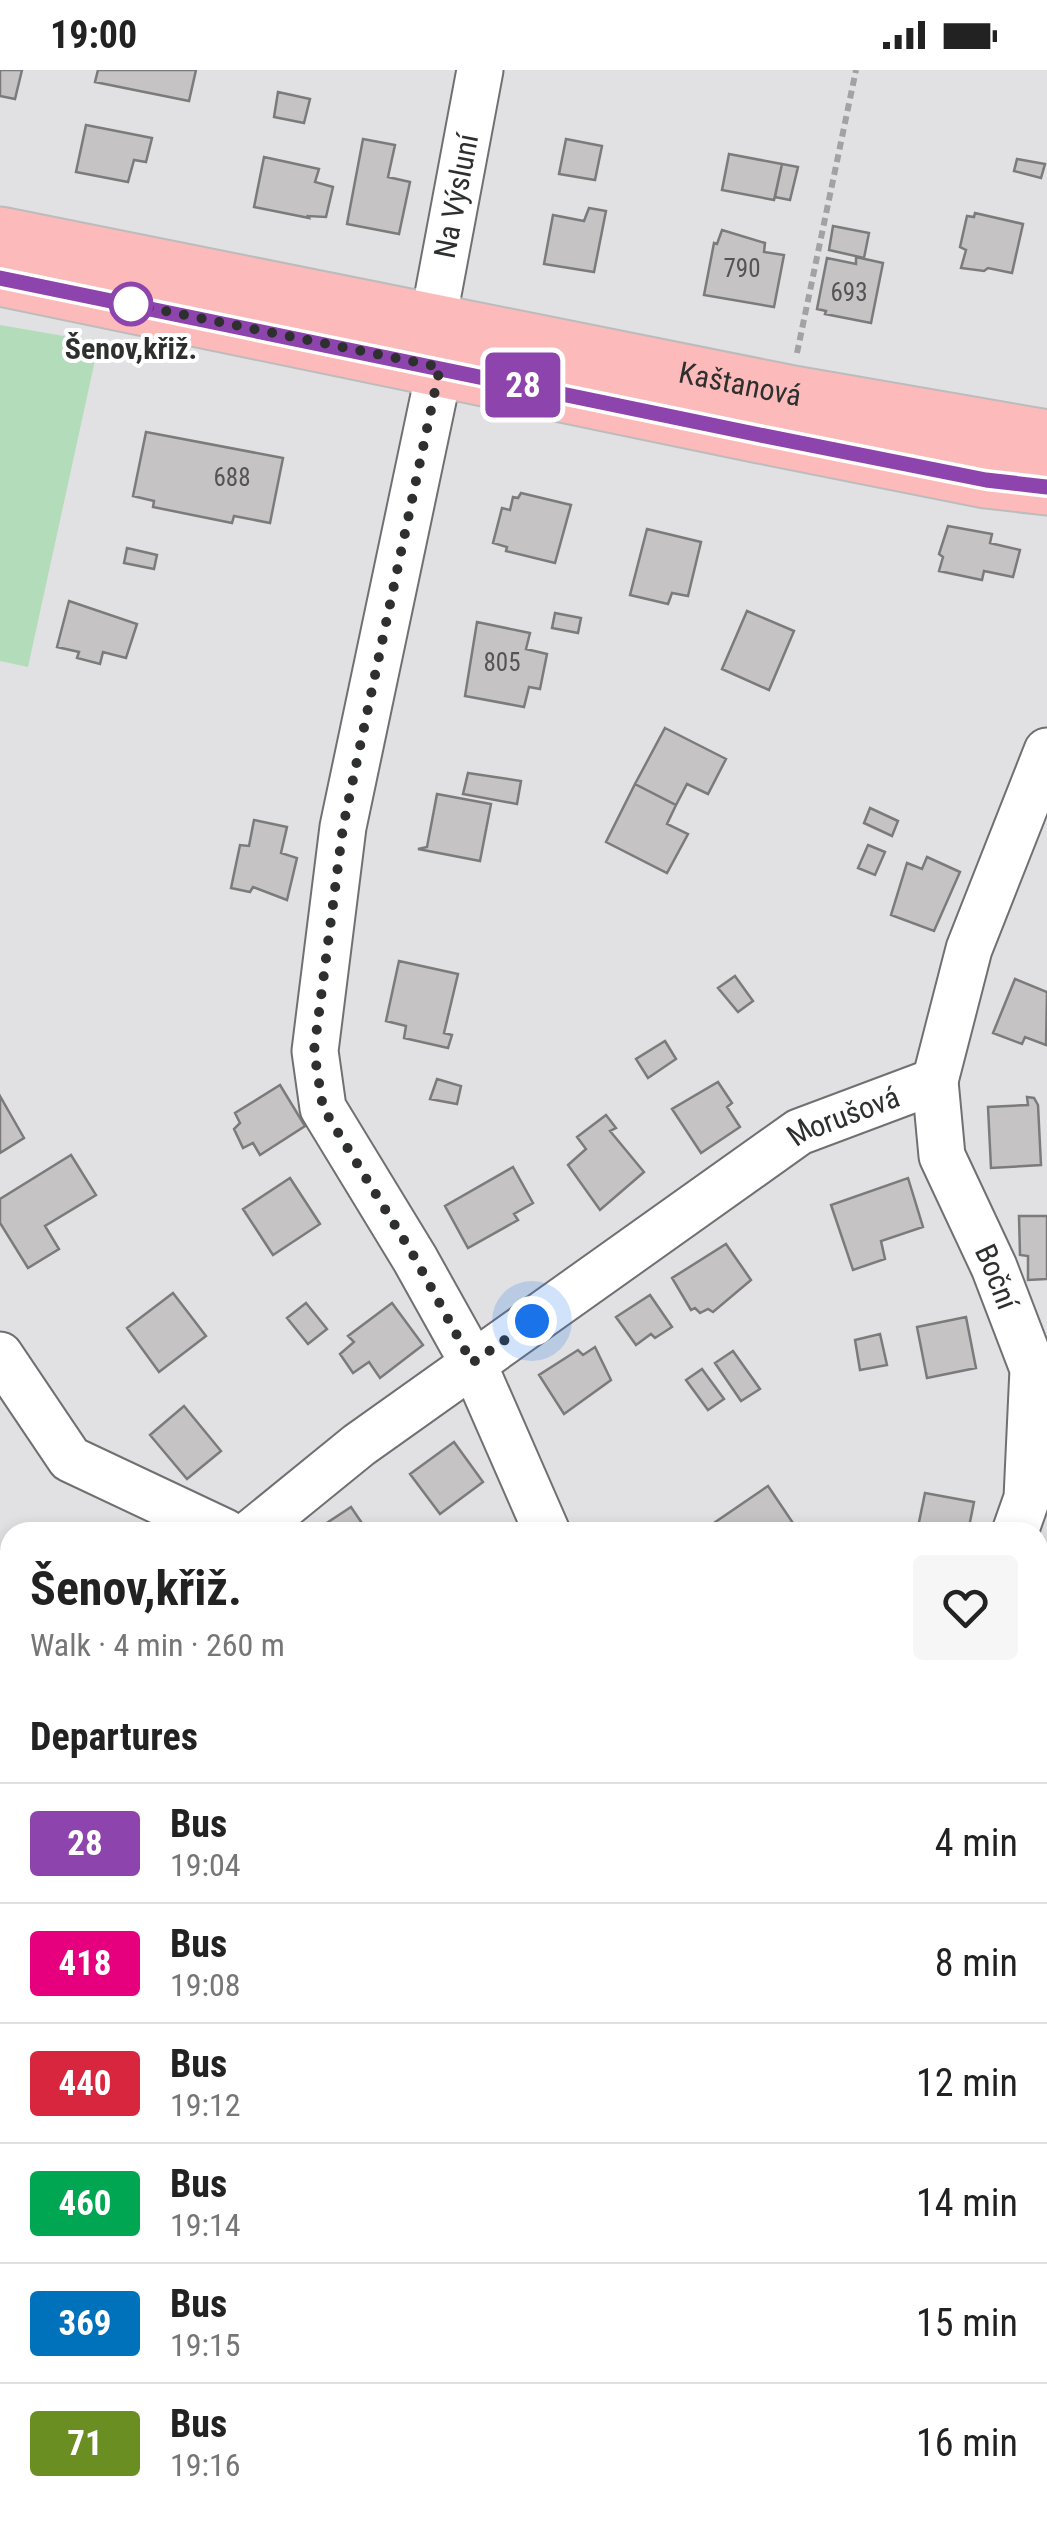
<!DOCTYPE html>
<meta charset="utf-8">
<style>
body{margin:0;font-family:"Roboto Condensed",sans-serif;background:#f6f6f6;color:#222;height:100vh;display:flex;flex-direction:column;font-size:38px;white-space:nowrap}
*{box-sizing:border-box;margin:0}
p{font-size:32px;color:#767676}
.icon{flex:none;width:55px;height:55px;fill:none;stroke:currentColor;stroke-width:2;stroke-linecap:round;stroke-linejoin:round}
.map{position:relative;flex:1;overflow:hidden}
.sheet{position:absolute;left:0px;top:1452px;width:1048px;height:1002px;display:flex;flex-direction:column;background:#fff;border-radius:30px 30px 0 0;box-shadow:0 5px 15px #0003}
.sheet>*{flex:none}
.badge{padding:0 20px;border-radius:8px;font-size:35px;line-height:65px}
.you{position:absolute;width:50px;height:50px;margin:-25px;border:8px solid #fff;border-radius:50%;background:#1a73e8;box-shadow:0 0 0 15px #1a73e833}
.map>.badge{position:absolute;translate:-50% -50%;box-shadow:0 0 0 5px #fff}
h2{padding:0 30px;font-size:38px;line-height:90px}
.round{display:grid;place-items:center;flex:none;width:105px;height:105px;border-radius:10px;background:#f6f6f6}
.overview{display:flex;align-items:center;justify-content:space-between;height:170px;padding:0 30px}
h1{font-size:48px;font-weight:700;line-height:75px}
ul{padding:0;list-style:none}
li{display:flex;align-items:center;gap:30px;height:120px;padding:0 30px;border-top:2px solid #e0e0e0}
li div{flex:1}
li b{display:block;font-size:38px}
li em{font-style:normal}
li .badge{min-width:110px;font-weight:700;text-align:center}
.status{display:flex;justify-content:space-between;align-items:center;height:70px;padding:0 50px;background:#fff;direction:ltr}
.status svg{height:28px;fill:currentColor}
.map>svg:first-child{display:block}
.green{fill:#b3ddba}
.building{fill:#c5c3c4;stroke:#7c7b7c;stroke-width:2.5}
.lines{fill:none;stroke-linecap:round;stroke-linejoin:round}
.minor-casing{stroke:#707072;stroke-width:49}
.major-casing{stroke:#bcbcbc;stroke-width:59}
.path{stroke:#a2a2a3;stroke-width:6;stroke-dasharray:8 5;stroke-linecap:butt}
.minor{stroke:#fff;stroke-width:45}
.major{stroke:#fcbbba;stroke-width:55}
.line-casing{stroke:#fff;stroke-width:22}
.line{stroke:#8e44ad;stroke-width:15}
.walk{stroke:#2e2f2f;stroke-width:10;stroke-dasharray:0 18}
.stop-dot{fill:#fff;stroke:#8e44ad;stroke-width:5}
.labels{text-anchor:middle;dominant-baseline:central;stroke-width:8;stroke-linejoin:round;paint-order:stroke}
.number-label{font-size:25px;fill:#545454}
.street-label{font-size:30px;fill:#2e2f2f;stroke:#fff}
.stop-label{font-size:30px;font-weight:bold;fill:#2e2f2f;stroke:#fff}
</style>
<div class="status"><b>19:00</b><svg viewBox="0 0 49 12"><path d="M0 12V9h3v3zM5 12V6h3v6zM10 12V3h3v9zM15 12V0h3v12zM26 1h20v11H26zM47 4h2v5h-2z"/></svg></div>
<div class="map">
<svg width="1047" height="2453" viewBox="0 0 1047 2453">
<rect width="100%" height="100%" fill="#e1e1e3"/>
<path class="green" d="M0,255L99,272L28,597L0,591Z
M1047,1600V1798C1039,1745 1025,1648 1047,1600Z
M10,1613V2047L0,2053V1619Z
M254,2445H429L435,2453H243Z"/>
<path class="building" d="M0,0H22L15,29L0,26Z
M98,0H196L189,31L95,12Z
M278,22L310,29L304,53L274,47Z
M86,55L152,68L146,92L134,90L128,112L76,102Z
M363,69L395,75L388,107L410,112L399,164L347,154Z
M566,69L602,76L595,110L559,104Z
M729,84L782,94L774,130L722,120Z
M264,87L319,99L315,112L333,117L326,147L308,146L309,148L254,137Z
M1017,89L1045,94L1041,108L1014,101Z
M782,94L798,97L790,130L775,127Z
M589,138L606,141L594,202L544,194L553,145L584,151Z
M975,143L1023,154L1012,203L988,198L984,201L961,198L966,180L960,177L967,146L974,147Z
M833,156L869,163L864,188L829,180Z
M722,160L765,173L764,182L784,185L774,237L704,225L714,173L717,174Z
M856,187L883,193L871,253L825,244L826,241L817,239L827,188L856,194Z
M146,362L283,388L270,453L234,446L232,453L153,437L154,431L133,426Z
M521,423L571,435L555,493L506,481L507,477L493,473L502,438L510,440L513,427L518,428Z
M948,456L992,464L990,473L1020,480L1013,507L984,501L982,510L939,501L943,487L939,484Z
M647,459L701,472L688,526L672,523L668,534L630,525Z
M127,478L157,485L154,499L124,493Z
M69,531L137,554L126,588L103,582L100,594L77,588L79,582L57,577Z
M747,541L794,561L769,620L722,599Z
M555,543L581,548L578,563L552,558Z
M477,552L530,563L526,579L547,584L540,619L529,617L524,637L465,626Z
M665,658L726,689L708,724L687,714L676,735L635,714Z
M468,703L521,711L517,734L463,724Z
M635,714L676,735L667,754L688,764L667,803L606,772Z
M437,724L491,734L480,791L418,779L427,777Z
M870,738L898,751L892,766L864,753Z
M254,750L287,757L281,783L297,788L287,830L253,817L250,822L231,818L240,775L249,776Z
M868,775L885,782L875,805L858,798Z
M927,787L960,802L934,861L891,845L907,793L922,799Z
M399,891L458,904L444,963L452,965L448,978L404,968L406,956L386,951Z
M735,906L753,931L738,942L718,918Z
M1015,909L1047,922L1046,975L1025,967L1022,974L993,963Z
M665,971L676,989L648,1008L636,989Z
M437,1009L461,1016L457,1034L430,1029Z
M718,1012L732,1033L727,1037L740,1057L701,1083L672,1039Z
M280,1015L305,1056L260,1085L253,1073L243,1078L234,1059L240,1053L235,1043Z
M0,1026L24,1068L0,1083Z
M1027,1027L1034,1028L1038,1035L1041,1095L991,1098L988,1037L1028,1035Z
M606,1045L616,1058L610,1061L644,1102L600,1140L568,1095L586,1079L577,1067Z
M71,1085L96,1125L45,1156L59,1179L28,1198L0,1153V1129Z
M513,1097L533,1133L514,1144L518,1150L468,1178L445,1136Z
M290,1108L320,1154L273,1185L243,1139Z
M908,1108L923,1157L881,1171L885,1189L853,1200L831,1135Z
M1019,1146H1047V1209L1028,1210V1186L1020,1185Z
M726,1174L751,1210L713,1242L708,1239L700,1243L695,1238L691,1240L672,1208Z
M173,1223L206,1266L159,1302L127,1258Z
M650,1225L672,1257L655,1268L651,1264L636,1275L616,1247Z
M306,1233L327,1259L308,1274L287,1248Z
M392,1233L423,1275L380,1308L369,1292L353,1303L340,1284L354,1272L348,1266Z
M966,1247L976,1298L927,1308L917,1257Z
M880,1264L887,1295L860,1300L855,1270Z
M595,1277L611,1310L564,1344L539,1305L578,1280L583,1285Z
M733,1281L760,1319L741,1331L715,1293Z
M702,1299L724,1329L708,1340L686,1310Z
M184,1336L221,1381L187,1409L150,1365Z
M454,1372L483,1412L440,1444L410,1404Z
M768,1416L799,1462H712L708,1457Z
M925,1423L974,1432L968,1462L918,1457Z
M351,1437L368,1462H313Z"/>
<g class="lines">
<g class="minor-casing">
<g id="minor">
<path d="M480,0L433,251L440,297L343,757L315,981L323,1038L415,1189L473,1293L547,1462"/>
<path id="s1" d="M935,1011L942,1086L994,1197L1033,1299L1027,1428L1015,1462"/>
<path d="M0,1285L70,1389L225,1462"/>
<path id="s2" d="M252,1462L359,1375L799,1062L935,1011L969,879L1047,681"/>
<path d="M671,2445L675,2453"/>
<path d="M928,2445L931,2453"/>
<path d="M137,2453L150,2445"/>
</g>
</g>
<g class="major-casing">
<g id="major">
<path id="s3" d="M0,165L788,323L1047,368"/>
<path d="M0,208L760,365L986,410L1047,417"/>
</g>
</g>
<path class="path" d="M797,283L856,0"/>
<use href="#minor" class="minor"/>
<use href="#major" class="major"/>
</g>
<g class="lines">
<g class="line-casing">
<path id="line" d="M0,208L760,365L986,410L1047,417"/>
</g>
<use href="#line" class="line"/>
<path class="walk" d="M131,234L440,297L343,757L314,981L323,1038L415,1188L472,1293L532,1251"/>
</g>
<circle class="stop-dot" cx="131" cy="234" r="20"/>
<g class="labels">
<g class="number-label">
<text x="742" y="198">790</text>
<text x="849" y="222">693</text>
<text x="232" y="407">688</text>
<text x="502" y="592">805</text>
</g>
<g class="street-label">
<text transform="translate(456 126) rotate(-79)">Na Výsluní</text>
<text stroke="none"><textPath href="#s3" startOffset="755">Kaštanová</textPath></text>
<text stroke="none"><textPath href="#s2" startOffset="725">Morušová</textPath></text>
<text stroke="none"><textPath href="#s1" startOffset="208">Boční</textPath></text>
</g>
<g class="stop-label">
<text x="131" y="278">Šenov,křiž.</text>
</g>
</g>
</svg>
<div class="you" style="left:532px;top:1251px"></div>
<b class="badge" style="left:523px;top:315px;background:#8e44ad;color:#fff">28</b>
<section class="sheet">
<div class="overview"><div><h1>Šenov,křiž.</h1><p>Walk · 4 min · 260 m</p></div><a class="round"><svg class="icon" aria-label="heart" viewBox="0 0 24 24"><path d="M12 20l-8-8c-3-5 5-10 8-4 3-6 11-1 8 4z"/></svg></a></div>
<h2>Departures</h2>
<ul>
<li><span class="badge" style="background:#8e44ad;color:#fff">28</span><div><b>Bus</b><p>19:04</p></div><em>4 min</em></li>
<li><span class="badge" style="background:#e6007e;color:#fff">418</span><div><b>Bus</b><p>19:08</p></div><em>8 min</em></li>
<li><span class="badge" style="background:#d7263d;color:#fff">440</span><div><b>Bus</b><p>19:12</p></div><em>12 min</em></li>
<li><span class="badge" style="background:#00a651;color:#fff">460</span><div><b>Bus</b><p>19:14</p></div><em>14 min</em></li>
<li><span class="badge" style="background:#0072bc;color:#fff">369</span><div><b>Bus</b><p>19:15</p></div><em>15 min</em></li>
<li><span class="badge" style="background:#6b8e23;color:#fff">71</span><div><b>Bus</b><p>19:16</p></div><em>16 min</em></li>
</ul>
</section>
</div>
